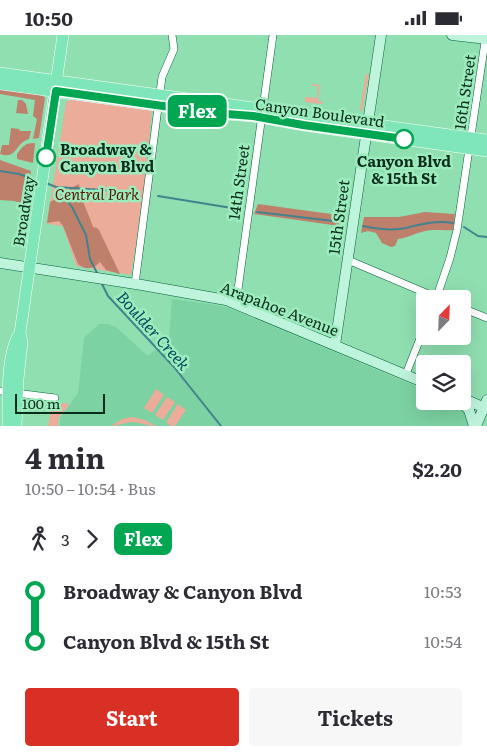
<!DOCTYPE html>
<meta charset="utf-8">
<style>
body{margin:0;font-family:Literata,serif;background:#f7f7f7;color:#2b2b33;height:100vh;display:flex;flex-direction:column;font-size:19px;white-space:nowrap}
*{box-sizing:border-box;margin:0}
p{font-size:16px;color:#7c7c81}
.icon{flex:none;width:28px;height:28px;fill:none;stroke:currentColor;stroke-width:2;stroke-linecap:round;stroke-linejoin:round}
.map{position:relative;height:391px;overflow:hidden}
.side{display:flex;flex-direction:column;background:#fff;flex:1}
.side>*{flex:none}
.badge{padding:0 10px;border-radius:8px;font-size:18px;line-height:32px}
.needle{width:32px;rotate:23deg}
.fabs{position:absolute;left:416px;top:255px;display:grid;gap:10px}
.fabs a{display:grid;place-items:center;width:55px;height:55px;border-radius:5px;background:#fff;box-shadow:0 5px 20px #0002;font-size:25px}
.scale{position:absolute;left:15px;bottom:12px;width:90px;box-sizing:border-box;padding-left:5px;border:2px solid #092b1a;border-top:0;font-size:14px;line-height:18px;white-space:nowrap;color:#092b1a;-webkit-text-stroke:4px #9decbe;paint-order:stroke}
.map>.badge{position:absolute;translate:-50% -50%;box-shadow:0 0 0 2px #fff}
.legs{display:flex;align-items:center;gap:8px;height:55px;padding:0 25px;font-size:16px}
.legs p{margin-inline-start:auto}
.headline{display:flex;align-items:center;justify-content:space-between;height:85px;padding:0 25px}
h1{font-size:28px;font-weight:700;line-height:38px}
.action{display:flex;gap:10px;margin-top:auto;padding:10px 25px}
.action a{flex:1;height:58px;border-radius:5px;background:#d93025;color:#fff;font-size:20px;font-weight:700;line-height:58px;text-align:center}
.action a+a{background:#f7f7f7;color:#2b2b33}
ul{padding:0 25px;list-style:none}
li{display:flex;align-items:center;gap:18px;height:50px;font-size:19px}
li i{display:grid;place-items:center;width:8px;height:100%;margin:0 6px;background:currentColor}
li i::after{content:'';width:12px;height:12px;margin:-6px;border:4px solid;border-radius:50%;background:#fff}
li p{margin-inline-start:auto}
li:first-child i{background:linear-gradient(#0000 50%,currentColor 0)}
li:last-child i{background:linear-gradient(currentColor 50%,#0000 0)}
.status{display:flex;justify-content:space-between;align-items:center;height:35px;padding:0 25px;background:#fff;direction:ltr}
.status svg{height:14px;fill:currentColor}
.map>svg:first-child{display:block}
.built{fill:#7cd2a2}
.green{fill:#ebac99}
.forest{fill:#be7f6b}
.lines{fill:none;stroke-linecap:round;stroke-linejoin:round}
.stream{stroke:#42838e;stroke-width:2}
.street-casing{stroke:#00623b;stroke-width:8}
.secondary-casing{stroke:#00623b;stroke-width:11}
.primary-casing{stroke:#fff;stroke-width:12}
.street{stroke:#fff;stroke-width:7}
.secondary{stroke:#bef3dc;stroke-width:10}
.primary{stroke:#7ee6b9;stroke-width:11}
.line-1-casing{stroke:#fff;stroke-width:11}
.line-1{stroke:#00a651;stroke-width:8}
.stop-1-dot{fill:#fff;stroke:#00a651;stroke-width:2.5}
.labels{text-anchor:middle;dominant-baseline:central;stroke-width:5;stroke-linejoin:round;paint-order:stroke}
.street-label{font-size:15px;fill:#092b1a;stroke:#9decbe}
.stop-label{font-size:15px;font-weight:bold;fill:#092b1a;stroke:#9decbe;text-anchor:start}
.park-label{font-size:15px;font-style:italic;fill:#571c08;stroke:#9decbe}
.water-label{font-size:16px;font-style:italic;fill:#064f5f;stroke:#9decbe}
</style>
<div class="status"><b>10:50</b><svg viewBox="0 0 49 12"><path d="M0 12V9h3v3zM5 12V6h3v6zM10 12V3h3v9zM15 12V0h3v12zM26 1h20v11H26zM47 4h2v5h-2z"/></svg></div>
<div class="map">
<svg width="487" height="391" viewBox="0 0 487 391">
<rect width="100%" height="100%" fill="#90dfb1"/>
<path class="built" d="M172,264L217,270L229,273L425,355V366L454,367L461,371L469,385L468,391H60V383L78,358L84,303L99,289H108L116,292L148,321L169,303Z"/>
<path class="green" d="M366,38L369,40L362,77L360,74Z
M312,49L320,50L318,66L323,67L322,69L305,67V62L317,63L318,51H311Z
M72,64L152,75L143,166L131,240L76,231L63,191L47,189L66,67Z
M156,354L164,360L152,378L144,373Z
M167,362L175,367L163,385L155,380Z
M66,368L69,370L59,382L58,391H48L52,369Z
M178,369L186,375L175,391H171L166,387Z
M132,382L145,385L156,391C147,391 140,387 131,387C124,388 118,391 111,391L122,384Z"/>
<path class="forest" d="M0,52L40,58L45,63L39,103L33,104L37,84L33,81L35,65L0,59Z
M18,65H22L26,69L28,79L16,78Z
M11,93L19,94L20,96H31L29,104C15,108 17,125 0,119L2,110H9Z
M35,108L33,128L17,124V119C23,111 25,108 35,108Z
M0,125L31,136L26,170L14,166L0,165Z
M79,149C79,161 89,179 93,192L97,193L99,195L120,239L106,235L100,227C93,234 86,236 78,229L63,191L59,186L47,188L50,167C60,162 68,154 79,149Z
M258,169L331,179L336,184L341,185L340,191L254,179Z
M425,177L455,179L453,195C444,196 433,194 425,196C415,198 408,203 398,204L395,211L391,212L382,208L376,198L368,196L361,198L364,182H399Z"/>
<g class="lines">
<path class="stream" d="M0,136L19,139L39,146
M46,148L56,152L72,172L86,200L90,224L97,238
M56,152L134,157
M158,161L238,174
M257,177L342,187
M363,191C377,194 392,196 406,193C422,189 437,185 453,188
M464,192L478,201L487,202
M101,247L108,261L174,332L221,391"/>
<g class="street-casing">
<path id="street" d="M348,225L440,264
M135,249L162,42L174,14L172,0
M436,264L450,223L457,195L486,0
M236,269L273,0
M462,273L487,283
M406,339L425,291
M0,356L55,363"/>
</g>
<g class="secondary-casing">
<path id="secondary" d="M452,0L487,4
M0,228L142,250L226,265L425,348
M335,310L381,0
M462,363L487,374
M460,366L469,375L474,391
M476,391L487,365"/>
</g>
<g class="primary-casing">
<path id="primary" d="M0,38L487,105
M0,49L213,78L253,81L303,90L487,116
M8,391C8,366 6,318 20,298
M16,391L18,344L22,307L20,298L63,0"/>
</g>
<use href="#street" class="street"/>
<use href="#secondary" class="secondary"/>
<use href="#primary" class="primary"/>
</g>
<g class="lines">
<g class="line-1-casing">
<path id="line-1" d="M46,122L56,56L213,78L253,81L303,90L404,104"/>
</g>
<use href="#line-1" class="line-1"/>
</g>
<g class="stop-1-dot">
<circle cx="404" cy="104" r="9"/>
<circle cx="46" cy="122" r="9"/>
</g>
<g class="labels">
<g class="street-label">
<text transform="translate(464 57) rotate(-82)">16th Street</text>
<text transform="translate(320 77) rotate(8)">Canyon Boulevard</text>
<text transform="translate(238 147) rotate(-82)">14th Street</text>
<text transform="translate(23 176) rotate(-81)">Broadway</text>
<text transform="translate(338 182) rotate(-82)">15th Street</text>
<text transform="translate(280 273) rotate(21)">Arapahoe Avenue</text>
</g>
<g class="stop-label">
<text x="60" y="113">Broadway &amp;<tspan x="60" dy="17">Canyon Blvd</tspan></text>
<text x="404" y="125" text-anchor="middle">Canyon Blvd<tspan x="404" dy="17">&amp; 15th St</tspan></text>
</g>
<g class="park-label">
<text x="97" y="158">Central Park</text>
</g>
<g class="water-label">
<text transform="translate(154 295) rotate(48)">Boulder Creek</text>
</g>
</g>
</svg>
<div class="fabs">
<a><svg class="needle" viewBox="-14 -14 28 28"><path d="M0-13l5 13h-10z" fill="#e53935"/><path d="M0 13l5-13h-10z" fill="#7c7c81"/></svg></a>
<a><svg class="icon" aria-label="layers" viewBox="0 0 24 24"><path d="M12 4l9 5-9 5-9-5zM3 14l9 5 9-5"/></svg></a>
</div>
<div class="scale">100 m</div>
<b class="badge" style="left:197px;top:76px;background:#00a651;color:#fff">Flex</b>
</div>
<section class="side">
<div class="headline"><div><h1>4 min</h1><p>10:50 – 10:54 · Bus</p></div><b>$2.20</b></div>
<div class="legs"><svg class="icon" aria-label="walk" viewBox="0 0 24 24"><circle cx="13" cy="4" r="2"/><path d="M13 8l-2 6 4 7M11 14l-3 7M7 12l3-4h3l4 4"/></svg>3<svg class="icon" aria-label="forward" viewBox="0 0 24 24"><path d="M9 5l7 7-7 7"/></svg><b class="badge" style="background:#00a651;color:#fff">Flex</b></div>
<ul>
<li><i style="color:#00a651"></i><b>Broadway &amp; Canyon Blvd</b><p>10:53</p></li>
<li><i style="color:#00a651"></i><b>Canyon Blvd &amp; 15th St</b><p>10:54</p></li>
</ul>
<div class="action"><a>Start</a><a>Tickets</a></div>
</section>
